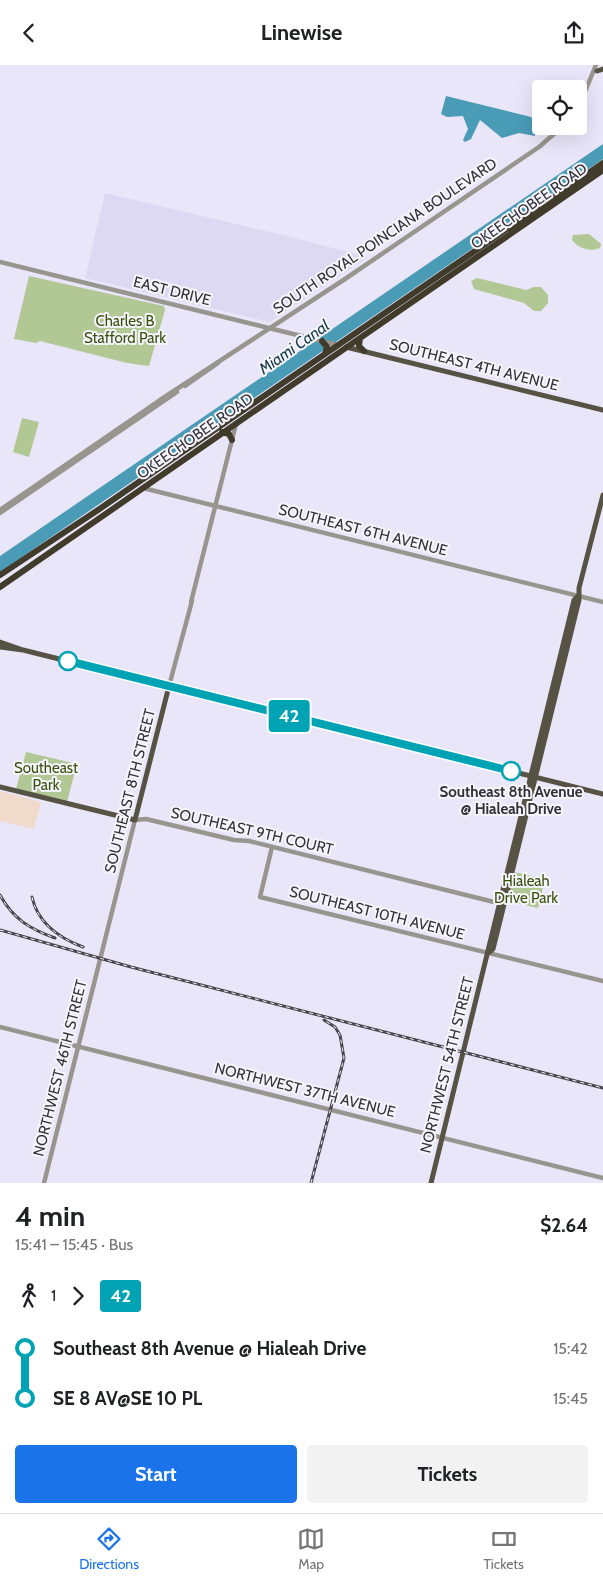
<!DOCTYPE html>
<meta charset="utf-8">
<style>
body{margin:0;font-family:Cabin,sans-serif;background:#f2f2f2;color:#202124;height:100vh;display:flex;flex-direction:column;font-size:19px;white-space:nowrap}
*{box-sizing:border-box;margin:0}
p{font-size:16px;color:#757577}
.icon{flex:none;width:28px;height:28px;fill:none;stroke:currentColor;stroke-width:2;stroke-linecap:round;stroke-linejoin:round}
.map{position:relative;height:1118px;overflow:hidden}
.drawer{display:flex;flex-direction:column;background:#fff;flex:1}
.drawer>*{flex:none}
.badge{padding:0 10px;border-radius:4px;font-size:18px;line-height:32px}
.controls{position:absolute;left:532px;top:15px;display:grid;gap:10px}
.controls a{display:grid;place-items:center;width:55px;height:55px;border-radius:5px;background:#fff;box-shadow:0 5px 20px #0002;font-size:25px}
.map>.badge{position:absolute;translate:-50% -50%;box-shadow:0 0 0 2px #fff}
.legs{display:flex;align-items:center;gap:8px;height:55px;padding:0 15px;font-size:16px}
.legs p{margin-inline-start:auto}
.overview{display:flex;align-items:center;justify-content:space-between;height:85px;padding:0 15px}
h1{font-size:28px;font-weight:800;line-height:38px}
.cta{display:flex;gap:10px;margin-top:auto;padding:10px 15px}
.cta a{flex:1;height:58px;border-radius:5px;background:#1a73e8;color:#fff;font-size:20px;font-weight:800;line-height:58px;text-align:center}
.cta a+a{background:#f2f2f2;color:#202124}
ul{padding:0 15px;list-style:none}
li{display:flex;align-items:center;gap:18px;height:50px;font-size:19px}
li i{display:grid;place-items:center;width:8px;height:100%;margin:0 6px;background:currentColor}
li i::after{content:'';width:12px;height:12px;margin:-6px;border:4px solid;border-radius:50%;background:#fff}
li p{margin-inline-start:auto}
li:first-child i{background:linear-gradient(#0000 50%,currentColor 0)}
li:last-child i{background:linear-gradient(currentColor 50%,#0000 0)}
header{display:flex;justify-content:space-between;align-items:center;height:65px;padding:0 15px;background:#fff;font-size:22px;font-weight:800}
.menu{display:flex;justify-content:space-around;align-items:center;height:70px;border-top:1px solid #e0e0e0;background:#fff;font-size:14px;color:#757577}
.menu a{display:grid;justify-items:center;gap:2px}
.menu .on{color:#1a73e8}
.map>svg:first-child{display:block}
.commercial{fill:#efdacc}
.built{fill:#ded9f2}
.green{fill:#b1c794}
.water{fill:#499bb6}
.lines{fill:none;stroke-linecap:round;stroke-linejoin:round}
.minor{stroke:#98958e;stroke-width:4.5}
.major{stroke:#565244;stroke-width:5}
.highway{stroke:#403b2b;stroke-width:6}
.rail-casing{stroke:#48464e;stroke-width:3}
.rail{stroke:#f6f5fc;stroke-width:1;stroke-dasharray:4;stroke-linecap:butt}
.line-1-casing{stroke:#fff;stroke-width:11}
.line-1{stroke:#00a3b4;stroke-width:8}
.stop-1-dot{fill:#fff;stroke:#00a3b4;stroke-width:2.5}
.labels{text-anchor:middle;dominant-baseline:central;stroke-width:4;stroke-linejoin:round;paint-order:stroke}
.street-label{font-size:15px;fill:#343239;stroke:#f6f5fc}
.park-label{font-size:15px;fill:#3a510d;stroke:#f6f5fc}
.stop-label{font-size:15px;font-weight:bold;fill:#343239;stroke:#f6f5fc}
.water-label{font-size:16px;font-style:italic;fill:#163b47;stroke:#f6f5fc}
</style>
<header><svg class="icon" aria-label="back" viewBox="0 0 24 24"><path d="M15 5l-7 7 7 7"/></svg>Linewise<svg class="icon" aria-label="share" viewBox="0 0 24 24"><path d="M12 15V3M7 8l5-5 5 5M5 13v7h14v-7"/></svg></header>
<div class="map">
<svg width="603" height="1118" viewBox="0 0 603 1118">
<rect width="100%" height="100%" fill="#e9e6f9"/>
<path class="commercial" d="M0,726L41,737L34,764L0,756Z"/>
<path class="built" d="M105,128L283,170L368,192L270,257L85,213Z"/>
<path class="green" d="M589,169L601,179L600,183C590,187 579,184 572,175L573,170Z
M29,211L164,241L165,245L149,301L127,298L40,276L36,278L14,274Z
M477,213L526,225L534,222H541L548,230V238L541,246H534L524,238L474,224L471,216Z
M22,353L39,357L29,392L13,387Z
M26,687L77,699L67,737L16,724Z
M514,807L545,814L538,843L507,836Z"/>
<path class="water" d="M446,31L531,52L535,55V71L519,68L502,73L480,55L471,74L465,77L463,75L468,64L463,51L447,52L441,49Z
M603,79V94L0,507V491Z"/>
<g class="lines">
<path class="minor" d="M579,41L596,0
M0,197L338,280
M185,321L218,298
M143,423L603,537
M0,445L160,335L345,214L539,82L563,61
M0,448L177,327
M191,537L236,359
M169,621L192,536
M272,782L260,832L603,916
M0,962L603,1113
M44,1118L135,755L146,754L234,775L249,776L498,838"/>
<path class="major" d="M597,6L603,4
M346,282L603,345
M0,577L23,585
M0,582L23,585L603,729
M0,722L135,755L169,621
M488,888L493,884L497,868L579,535V523L603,430
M431,1118L574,535L578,531"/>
<path class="highway" d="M360,273L359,281L364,286
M322,276L327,282L325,289
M222,367L229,369L232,375
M0,510L98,445L603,98
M0,522L603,105"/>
<g class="rail-casing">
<path id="rail" d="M0,830C13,854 30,864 55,873
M32,832C38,859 59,873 83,882
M0,865L131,902L603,1023
M311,1118L344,993L340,970L335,962L324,955"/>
</g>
<use href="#rail" class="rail"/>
</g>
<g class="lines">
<g class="line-1-casing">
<path id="line-1" d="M68,596L511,706"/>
</g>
<use href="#line-1" class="line-1"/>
</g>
<g class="stop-1-dot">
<circle cx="68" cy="596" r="9"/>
<circle cx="511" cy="706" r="9"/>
</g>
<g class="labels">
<g class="street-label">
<text transform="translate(529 141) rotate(-35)">OKEECHOBEE ROAD</text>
<text transform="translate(385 171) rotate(-34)">SOUTH ROYAL POINCIANA BOULEVARD</text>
<text transform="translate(172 226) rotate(14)">EAST DRIVE</text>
<text transform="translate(474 300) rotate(14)">SOUTHEAST 4TH AVENUE</text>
<text transform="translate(195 371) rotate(-35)">OKEECHOBEE ROAD</text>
<text transform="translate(363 465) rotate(14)">SOUTHEAST 6TH AVENUE</text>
<text transform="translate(130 726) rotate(-76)">SOUTHEAST 8TH STREET</text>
<text transform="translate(252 766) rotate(13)">SOUTHEAST 9TH COURT</text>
<text transform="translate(377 848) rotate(14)">SOUTHEAST 10TH AVENUE</text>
<text transform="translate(447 1000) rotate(-76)">NORTHWEST 54TH STREET</text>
<text transform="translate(60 1003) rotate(-76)">NORTHWEST 46TH STREET</text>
<text transform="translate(305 1025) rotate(14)">NORTHWEST 37TH AVENUE</text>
</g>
<g class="park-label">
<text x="125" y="256">Charles B<tspan x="125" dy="17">Stafford Park</tspan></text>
<text x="46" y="703">Southeast<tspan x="46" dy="17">Park</tspan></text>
<text x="526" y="816">Hialeah<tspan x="526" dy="17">Drive Park</tspan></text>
</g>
<g class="stop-label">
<text x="511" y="727">Southeast 8th Avenue<tspan x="511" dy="17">@ Hialeah Drive</tspan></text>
</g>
<g class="water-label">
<text transform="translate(294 282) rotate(-35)">Miami Canal</text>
</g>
</g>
</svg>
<div class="controls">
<a><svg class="icon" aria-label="locate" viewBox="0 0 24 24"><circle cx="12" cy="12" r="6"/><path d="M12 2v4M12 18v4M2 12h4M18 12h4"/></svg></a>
</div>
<b class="badge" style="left:289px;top:651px;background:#00a3b4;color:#fff">42</b>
</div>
<section class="drawer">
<div class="overview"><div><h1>4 min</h1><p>15:41 – 15:45 · Bus</p></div><b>$2.64</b></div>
<div class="legs"><svg class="icon" aria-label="walk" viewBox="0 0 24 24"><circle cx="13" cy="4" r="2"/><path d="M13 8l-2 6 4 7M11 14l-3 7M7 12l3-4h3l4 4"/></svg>1<svg class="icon" aria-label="forward" viewBox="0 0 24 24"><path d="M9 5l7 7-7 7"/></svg><b class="badge" style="background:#00a3b4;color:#fff">42</b></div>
<ul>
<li><i style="color:#00a3b4"></i><b>Southeast 8th Avenue @ Hialeah Drive</b><p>15:42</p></li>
<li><i style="color:#00a3b4"></i><b>SE 8 AV@SE 10 PL</b><p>15:45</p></li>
</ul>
<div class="cta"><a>Start</a><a>Tickets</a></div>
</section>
<nav class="menu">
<a class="on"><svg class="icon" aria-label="directions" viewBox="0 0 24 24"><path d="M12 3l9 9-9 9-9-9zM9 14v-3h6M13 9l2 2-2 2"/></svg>Directions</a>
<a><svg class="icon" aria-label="map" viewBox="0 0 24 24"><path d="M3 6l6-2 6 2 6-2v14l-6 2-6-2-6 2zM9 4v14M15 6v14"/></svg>Map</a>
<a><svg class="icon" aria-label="tickets" viewBox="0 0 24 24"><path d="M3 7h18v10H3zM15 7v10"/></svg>Tickets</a>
</nav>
